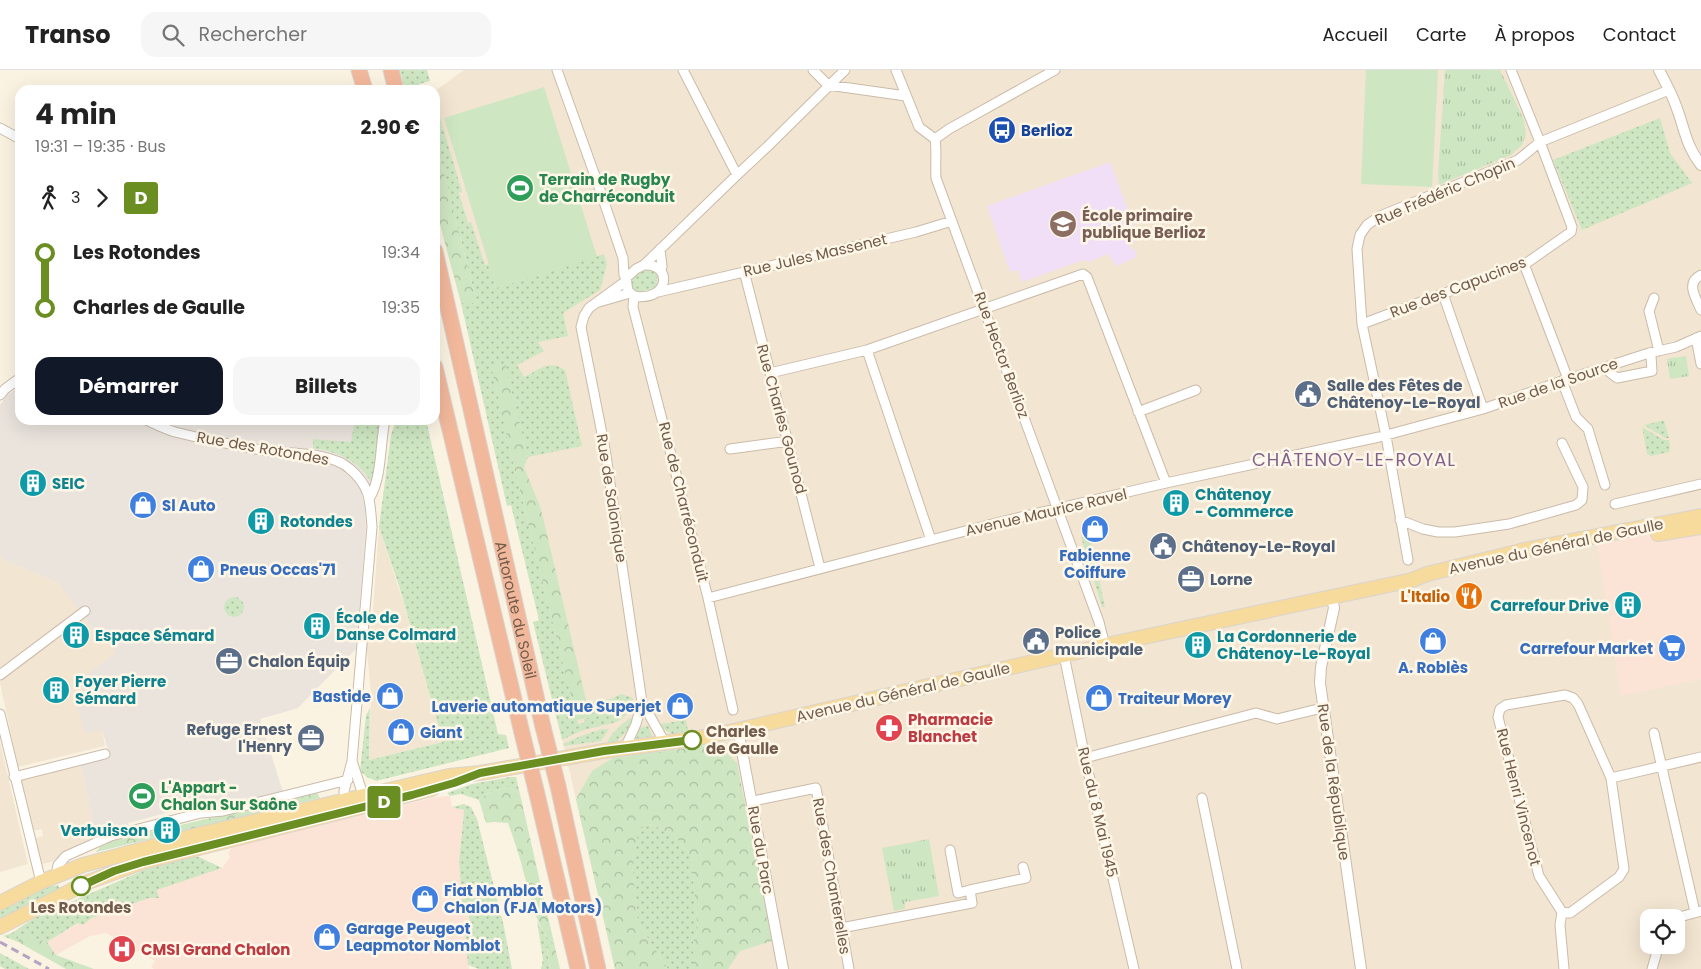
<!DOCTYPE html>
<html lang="fr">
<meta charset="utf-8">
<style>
body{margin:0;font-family:Poppins,sans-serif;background:#f6f6f6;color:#222;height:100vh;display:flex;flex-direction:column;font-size:19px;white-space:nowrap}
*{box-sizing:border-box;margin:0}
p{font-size:16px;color:#767676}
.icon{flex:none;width:28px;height:28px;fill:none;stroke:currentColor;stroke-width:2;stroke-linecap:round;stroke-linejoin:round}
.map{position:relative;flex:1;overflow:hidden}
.panel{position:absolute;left:15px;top:15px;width:425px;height:340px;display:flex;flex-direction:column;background:#fff;border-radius:15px;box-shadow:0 5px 20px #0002}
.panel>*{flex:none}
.badge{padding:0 10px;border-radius:4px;font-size:18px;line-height:32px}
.tools{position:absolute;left:1640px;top:839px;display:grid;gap:10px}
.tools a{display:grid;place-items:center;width:45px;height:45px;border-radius:10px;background:#fff;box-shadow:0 5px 20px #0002;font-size:25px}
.map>.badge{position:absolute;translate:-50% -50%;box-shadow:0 0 0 2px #fff}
.legs{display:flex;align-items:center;gap:8px;height:55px;padding:0 20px;font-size:16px}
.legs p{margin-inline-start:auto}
.summary{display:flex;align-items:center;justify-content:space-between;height:85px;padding:0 20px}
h1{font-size:28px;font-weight:700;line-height:38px}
.button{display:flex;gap:10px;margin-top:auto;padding:10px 20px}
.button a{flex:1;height:58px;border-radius:15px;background:#111827;color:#fff;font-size:20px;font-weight:700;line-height:58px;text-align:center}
.button a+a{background:#f6f6f6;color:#222}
ul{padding:0 20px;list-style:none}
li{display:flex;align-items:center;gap:18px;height:55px;font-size:19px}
li i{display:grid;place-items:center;width:8px;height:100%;margin:0 6px;background:currentColor}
li i::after{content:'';width:12px;height:12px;margin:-6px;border:4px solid;border-radius:50%;background:#fff}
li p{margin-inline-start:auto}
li:first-child i{background:linear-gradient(#0000 50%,currentColor 0)}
li:last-child i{background:linear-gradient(currentColor 50%,#0000 0)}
header{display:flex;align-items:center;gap:30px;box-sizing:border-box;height:70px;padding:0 25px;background:#fff;border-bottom:1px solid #e0e0e0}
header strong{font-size:24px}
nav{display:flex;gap:28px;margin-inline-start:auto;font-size:18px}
.search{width:350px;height:45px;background:#f6f6f6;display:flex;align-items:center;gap:12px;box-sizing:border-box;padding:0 18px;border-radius:15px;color:#767676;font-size:19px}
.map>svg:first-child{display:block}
.residential{fill:#f2e5d1;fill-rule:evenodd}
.commercial{fill:#fbe4d6}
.industrial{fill:#eae4dd}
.education{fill:#f0dff7}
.grass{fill:url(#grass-dots)}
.forest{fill:url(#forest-crowns)}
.park{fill:url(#park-tufts)}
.garden{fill:#cee7c2}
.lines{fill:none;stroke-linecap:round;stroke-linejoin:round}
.minor-casing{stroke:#cbbba9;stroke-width:11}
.tertiary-casing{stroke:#cbbba9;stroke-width:12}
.primary-casing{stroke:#dad4d0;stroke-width:16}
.motorway-casing{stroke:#dad4d0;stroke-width:17}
.minor{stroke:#fff;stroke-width:9}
.tertiary{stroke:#fff;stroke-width:10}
.primary{stroke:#f6db9d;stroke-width:14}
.motorway{stroke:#f2b89c;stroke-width:15}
.rail{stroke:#b6a2c3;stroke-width:3;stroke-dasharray:8 5;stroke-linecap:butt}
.motorway-bridge-casing{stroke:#dad4d0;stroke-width:17;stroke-linecap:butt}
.motorway-bridge{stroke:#f2b89c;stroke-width:15}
.line-1-casing{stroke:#fff;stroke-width:11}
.line-1{stroke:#6b8e23;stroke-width:8}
.stop-1-dot{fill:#fff;stroke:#6b8e23;stroke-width:2.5}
.labels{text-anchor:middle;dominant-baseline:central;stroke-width:5;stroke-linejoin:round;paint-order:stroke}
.transit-label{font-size:15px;font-weight:bold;fill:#164399;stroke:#fef7e8;text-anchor:start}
.leisure-label{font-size:15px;font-weight:bold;fill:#27864d;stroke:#fef7e8;text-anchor:start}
.street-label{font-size:15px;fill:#715b4a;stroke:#fef7e8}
.education-label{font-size:15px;font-weight:bold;fill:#785e54;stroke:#fef7e8;text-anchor:start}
.service-label{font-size:15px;font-weight:bold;fill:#4e5e75;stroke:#fef7e8;text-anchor:start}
.culture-label{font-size:15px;font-weight:bold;fill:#0d838f;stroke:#fef7e8;text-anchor:start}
.shop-label{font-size:15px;font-weight:bold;fill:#366cbe;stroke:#fef7e8;text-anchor:start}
.food-label{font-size:15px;font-weight:bold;fill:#c56008;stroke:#fef7e8;text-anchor:end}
.health-label{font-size:15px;font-weight:bold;fill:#be3a42;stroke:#fef7e8;text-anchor:start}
.stop-label{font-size:15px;font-weight:bold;fill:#715b4a;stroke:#fef7e8;text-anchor:start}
.quarter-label{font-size:18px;letter-spacing:1px;fill:#82628d;stroke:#fef7e8}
</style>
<header>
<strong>Transo</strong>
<div class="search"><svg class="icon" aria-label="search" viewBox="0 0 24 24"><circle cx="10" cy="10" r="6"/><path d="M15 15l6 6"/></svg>Rechercher</div>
<nav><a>Accueil</a><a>Carte</a><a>À propos</a><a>Contact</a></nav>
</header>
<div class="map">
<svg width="1701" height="899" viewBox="0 0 1701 899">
<defs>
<pattern id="grass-dots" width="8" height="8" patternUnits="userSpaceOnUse" patternTransform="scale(1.25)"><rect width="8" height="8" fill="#cee7c2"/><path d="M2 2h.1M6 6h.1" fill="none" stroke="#acbea0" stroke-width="1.8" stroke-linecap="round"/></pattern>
<pattern id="forest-crowns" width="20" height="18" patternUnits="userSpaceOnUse" patternTransform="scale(1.25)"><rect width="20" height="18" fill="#cee7c2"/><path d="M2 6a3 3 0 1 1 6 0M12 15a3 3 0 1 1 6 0" fill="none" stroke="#acbea0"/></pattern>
<pattern id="park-tufts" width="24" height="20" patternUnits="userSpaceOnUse" patternTransform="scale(1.25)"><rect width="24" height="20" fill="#cee7c2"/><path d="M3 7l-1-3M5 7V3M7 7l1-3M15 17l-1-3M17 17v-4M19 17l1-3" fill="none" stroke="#acbea0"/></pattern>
</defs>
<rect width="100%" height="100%" fill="#fbf3e2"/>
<path class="residential" d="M464,0H1701V899H615L558,651L538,496L510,380L477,233L435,68V42L438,41L435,21ZM1649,848H1676V875H1649Z
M379,457L405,538L443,672L369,690L371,623L366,572L368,553H372Z
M0,486L7,491L59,513L80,540L0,598Z
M84,547L95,562L108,572L117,583L89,633L85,663L102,659L105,676L18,697L0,613L1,609Z
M0,672L28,794L0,802Z
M80,695L88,726L96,768L88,770L51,792L42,794L34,769L43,766L42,759L31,761L18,710Z"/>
<path class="commercial" d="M1701,457V609L1621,626L1597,472Z
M450,726L452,737L464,739L459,792L462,832L465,833L472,859L465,862L469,899H154L151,897L155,891L106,863L90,866L56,885L47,872L79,853L83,855L92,848L149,828H159L156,820L222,798L230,787L228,783L233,776L436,727Z"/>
<path class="industrial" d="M20,317V350H380L373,413L362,425L365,437L366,458L356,579L298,638L260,649L283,722L256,728L255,726L220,737L216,730L128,753L130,760L96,768L88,726L80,695L110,686L102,660L85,663L77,636L89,633L90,631L77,612L116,583L108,572L95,562L59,513L7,491L0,486V335L7,325Z"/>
<path class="education" d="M1110,92L1139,170L1129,174L1130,178L1135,180L1137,187L1116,196L1108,184L1089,192L1084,190L1022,212L1018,200L1010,202L987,136Z"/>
<path class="grass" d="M400,0H427L430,11L419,14L421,20H405Z
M438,41L462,122L459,123L468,153L471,152L485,195L489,194L496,218L604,184L607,194L600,220L563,243L568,266L538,272L544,281L517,295L524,307C540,299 549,289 565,300L582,376L528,387L505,295L492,296L510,380L578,654L584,653V649L590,647L587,633L611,629L621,624L633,628C627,655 613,652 592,658C581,660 572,665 562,670L533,552L539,550L511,435L507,436L461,233H477L435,68V42Z
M1660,48L1670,83L1692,113L1582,160L1553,90Z
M645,199H651L656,202C658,209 658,213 654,218L636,223L632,220C628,208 635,204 645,199Z
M355,350H380L373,413C369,410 367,405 363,401C349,386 332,381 313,378V369L351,372Z
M396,350H426L498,664L506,665L509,678L376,711L367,707L360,701L366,645L370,638L369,690L443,672L400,519L379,457L391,365Z
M1664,350L1669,368H1665L1644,355Z
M1642,357L1664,370H1669L1670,377L1669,382L1651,386L1647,384Z
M1081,467H1090L1105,537H1102Z
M224 537a10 10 0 1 1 20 0a10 10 0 1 1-20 0Z
M630,648H633C631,658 622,666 615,673H607C612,662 620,656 630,648Z
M686,650L688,661L672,664L662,658L661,654Z
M648,656L653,668L635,670L640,658Z
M602,659H609L601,671L564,676L563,674L581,666Z
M510,707H516L520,724L508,717L488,723L479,730L461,724L450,726L447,723L472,714Z
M464,734L471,737L477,749L504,857L512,899H479L468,895L465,861L472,859L465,833L462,832L459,792L464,740L452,737Z
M651,754L675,766L691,787L698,861L693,872V899H668L638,853L632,794L639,759Z
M187,787H199L222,798L157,820L159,828H149L92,848L83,855L78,853L47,872L19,865L18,872L3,866L12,863L34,848L151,797Z
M53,814L54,816L58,815L60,819L0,851V840Z
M537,851L546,866L554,874L547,879L550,899H541L543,890Z
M0,883L29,899H5L0,896Z"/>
<path class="forest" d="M435,68L477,233H461L435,136Z
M505,294L528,387L524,397L541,439L590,647L577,650L510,380L491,296Z
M717,674L737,693L772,871L740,881L728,899H693V872L698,861L691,787L675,766L651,754L639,759L632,794L638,853L668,899H615L576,729L592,701L613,688Z
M508,717L520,724L560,899H550L547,878L553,874C535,855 531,829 524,804C520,787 514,770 508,753L494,752L486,753L479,730L488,723Z
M317,723L320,728L96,782L100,777L112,771Z
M19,864L47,872L56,885L94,899H66L18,872Z"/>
<path class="park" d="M1445,0H1500L1524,50L1526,64L1522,75L1511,85L1439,115L1438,104Z
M1686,286L1689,306L1670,309L1667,289Z
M929,769L939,826L905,832V839L894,841L882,778Z"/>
<path class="garden" d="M1366,0H1438L1432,117L1361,114Z
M544,17L597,187L496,218L444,48Z"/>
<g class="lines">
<g class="minor-casing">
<path id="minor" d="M557,0L599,117L623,188L624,205L626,208
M683,0L737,105
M813,0L828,15L906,26
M896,0L919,57L935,69C937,82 935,95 936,108L1099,552L1105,576
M0,58L20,69
M935,69L949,59L1055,0
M660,179L662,196L661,201
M1524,194L1568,309
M644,195L737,105L768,76L845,0
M644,195C673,193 670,232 634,226L628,221L626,208L636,199Z
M744,201L820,498
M1701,205C1685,213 1696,228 1701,240
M626,211L589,238L584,246L581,257L605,379L642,632L665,673
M658,222L916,162L952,151
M1443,224L1483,339
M634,226L633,237L708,528L733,640
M1654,228L1649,241L1659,281
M599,232L630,223
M1362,254L1528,192L1571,162L1572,157L1540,72L1511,0
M1696,268L1701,294
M867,280L931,470
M1604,298L1617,308L1652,301L1651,286L1649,283
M770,303L867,280L1083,204L1087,207L1166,413
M1562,311L1576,347L1588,359L1605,415
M0,325L5,319L20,308
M1138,342L1196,320
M146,350C155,354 165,359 175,362C203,369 233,375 261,380C286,384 331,381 350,399C371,417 370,432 372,457L352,691L344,721L345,730L348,732
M730,379L789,371
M370,427C382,408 380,373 385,350
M1615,434L1701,414
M1400,450L1423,459L1438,462H1455L1509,454L1576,435L1582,430L1583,417L1562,373
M1408,490L1386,366L1362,254L1357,179L1360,165L1367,155L1380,146L1518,90L1540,72L1669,20
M708,528L1000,452L1166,413L1379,367L1483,339L1562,311L1649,283L1676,277L1701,266
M1064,585L1085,688L1134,899
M0,605L85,541
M0,644L41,812
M1654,663L1695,842
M625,678L636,654L642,632
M1085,688L1256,643L1277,649L1322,638
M352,691L365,731
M14,707L105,684
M1611,708L1701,687
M1202,728L1237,899
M753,731L816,718L849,899
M950,780L958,823L970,820
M56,805L58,795L66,786L111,766L201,743L223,741L348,710
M1562,842L1570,843L1619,807L1624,799L1611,708L1578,634L1573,628L1565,625L1506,635L1500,639L1498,647L1539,806L1562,842L1560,855L1564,899
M1676,848L1701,841
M841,858L972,833L970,820L1026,808L1023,797
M1652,899L1659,875"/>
</g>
<g class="tertiary-casing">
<path id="tertiary" d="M1659,0C1665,12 1672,24 1676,36C1685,59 1685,74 1701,95
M1332,527L1334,538L1321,597L1320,613L1361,899
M738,660L783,899"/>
</g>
<g class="primary-casing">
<path id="primary" d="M1658,464L1701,457
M0,833L41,812L83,795L201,764L449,706L480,703L604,681L693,669L738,660L1120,572L1412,510L1427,504L1529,479L1701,446
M0,857L88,812L143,792L432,719"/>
</g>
<g class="motorway-casing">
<g id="motorway">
<path d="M359,0L365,20"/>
<path d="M391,0L396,20"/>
<path id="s1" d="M435,181L543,657"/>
<path d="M435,297L522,663"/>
<path d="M558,716L598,899"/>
<path d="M536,720L578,899"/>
</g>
</g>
<use href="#minor" class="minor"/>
<use href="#tertiary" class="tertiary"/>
<use href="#primary" class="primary"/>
<use href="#motorway" class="motorway"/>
<path class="rail" d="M0,872L49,899"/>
<g class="motorway-bridge-casing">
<path id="motorway-bridge" d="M543,657L558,716
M522,663L536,720"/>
</g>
<use href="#motorway-bridge" class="motorway-bridge"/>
</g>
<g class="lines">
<g class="line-1-casing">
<path id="line-1" d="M81,816L114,801L143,792L412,725L454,713L480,703L604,681L692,670"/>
</g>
<use href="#line-1" class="line-1"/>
</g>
<defs>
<g id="bus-disc" transform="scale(1.4375)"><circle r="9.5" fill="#1a4fb4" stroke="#fef7e8"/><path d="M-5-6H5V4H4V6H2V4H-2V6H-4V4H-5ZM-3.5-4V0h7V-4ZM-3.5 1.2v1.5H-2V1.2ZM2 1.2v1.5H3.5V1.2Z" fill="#fff"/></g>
<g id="stadium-disc" transform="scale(1.4375)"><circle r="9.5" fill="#2e9e5b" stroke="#fef7e8"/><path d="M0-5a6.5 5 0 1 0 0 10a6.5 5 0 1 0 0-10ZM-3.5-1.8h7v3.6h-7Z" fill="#fff"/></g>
<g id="school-disc" transform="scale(1.4375)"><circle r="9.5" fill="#8d6e63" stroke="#fef7e8"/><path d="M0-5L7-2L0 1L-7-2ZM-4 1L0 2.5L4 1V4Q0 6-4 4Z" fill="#fff"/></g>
<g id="civic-disc" transform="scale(1.4375)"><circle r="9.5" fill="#5c6f8a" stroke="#fef7e8"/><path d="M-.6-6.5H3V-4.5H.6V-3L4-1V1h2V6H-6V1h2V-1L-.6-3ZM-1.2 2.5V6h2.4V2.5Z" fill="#fff"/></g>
<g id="building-disc" transform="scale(1.4375)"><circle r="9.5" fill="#0f9aa8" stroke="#fef7e8"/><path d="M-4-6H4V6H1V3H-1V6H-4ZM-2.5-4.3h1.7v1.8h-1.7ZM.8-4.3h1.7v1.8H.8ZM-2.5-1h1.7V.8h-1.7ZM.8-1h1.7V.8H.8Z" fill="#fff"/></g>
<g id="shop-disc" transform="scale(1.4375)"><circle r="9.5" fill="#3f7fe0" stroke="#fef7e8"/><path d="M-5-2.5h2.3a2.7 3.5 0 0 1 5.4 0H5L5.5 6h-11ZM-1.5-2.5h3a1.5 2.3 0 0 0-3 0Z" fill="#fff"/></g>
<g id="office-disc" transform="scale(1.4375)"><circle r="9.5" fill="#5c6f8a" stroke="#fef7e8"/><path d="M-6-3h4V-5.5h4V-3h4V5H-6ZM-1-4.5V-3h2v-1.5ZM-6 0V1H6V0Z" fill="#fff"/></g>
<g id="restaurant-disc" transform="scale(1.4375)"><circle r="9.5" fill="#e8710a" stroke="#fef7e8"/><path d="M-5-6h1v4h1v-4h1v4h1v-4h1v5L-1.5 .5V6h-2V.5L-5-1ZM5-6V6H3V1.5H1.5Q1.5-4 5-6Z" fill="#fff"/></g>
<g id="supermarket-disc" transform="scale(1.4375)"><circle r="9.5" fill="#3f7fe0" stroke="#fef7e8"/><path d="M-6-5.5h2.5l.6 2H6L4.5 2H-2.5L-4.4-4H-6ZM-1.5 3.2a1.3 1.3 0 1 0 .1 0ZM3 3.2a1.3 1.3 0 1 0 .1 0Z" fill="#fff"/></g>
<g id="pharmacy-disc" transform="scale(1.4375)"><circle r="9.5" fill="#e0444e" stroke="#fef7e8"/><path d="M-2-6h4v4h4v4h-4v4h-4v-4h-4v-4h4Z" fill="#fff"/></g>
<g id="hospital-disc" transform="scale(1.4375)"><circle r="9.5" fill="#e0444e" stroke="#fef7e8"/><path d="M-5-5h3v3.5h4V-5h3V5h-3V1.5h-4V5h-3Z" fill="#fff"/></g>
</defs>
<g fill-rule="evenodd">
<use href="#bus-disc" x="1002" y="60"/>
<use href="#stadium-disc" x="520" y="118"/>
<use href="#school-disc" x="1063" y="154"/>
<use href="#civic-disc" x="1308" y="324"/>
<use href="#building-disc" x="33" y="413"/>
<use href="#building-disc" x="1176" y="433"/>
<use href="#shop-disc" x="143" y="435"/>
<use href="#building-disc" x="261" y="451"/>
<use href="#shop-disc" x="1095" y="459"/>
<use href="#civic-disc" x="1163" y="476"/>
<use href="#shop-disc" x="201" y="499"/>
<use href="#office-disc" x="1191" y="509"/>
<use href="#restaurant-disc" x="1469" y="526"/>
<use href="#building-disc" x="1628" y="535"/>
<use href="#building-disc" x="317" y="556"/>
<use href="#building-disc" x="76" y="565"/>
<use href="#civic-disc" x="1036" y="571"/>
<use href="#shop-disc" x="1433" y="571"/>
<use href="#building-disc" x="1198" y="575"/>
<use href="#supermarket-disc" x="1672" y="578"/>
<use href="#office-disc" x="229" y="591"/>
<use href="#building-disc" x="56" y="620"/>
<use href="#shop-disc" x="390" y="626"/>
<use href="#shop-disc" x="1099" y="628"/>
<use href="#shop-disc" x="680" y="636"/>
<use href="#pharmacy-disc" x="889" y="658"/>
<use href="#shop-disc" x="401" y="662"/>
<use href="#office-disc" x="311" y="668"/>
<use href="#stadium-disc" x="142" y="726"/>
<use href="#building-disc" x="167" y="760"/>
<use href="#shop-disc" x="425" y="829"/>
<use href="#shop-disc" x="327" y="867"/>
<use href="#hospital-disc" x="122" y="879"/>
</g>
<g class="stop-1-dot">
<circle cx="692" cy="670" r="9"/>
<circle cx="81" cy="816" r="9"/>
</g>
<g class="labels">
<g class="transit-label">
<text x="1021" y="60">Berlioz</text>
</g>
<g class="leisure-label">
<text x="539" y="109">Terrain de Rugby<tspan x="539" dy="17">de Charréconduit</tspan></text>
<text x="161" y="717">L'Appart -<tspan x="161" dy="17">Chalon Sur Saône</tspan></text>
</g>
<g class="street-label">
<text transform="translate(1445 121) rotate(-23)">Rue Frédéric Chopin</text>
<text transform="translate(815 185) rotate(-13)">Rue Jules Massenet</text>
<text transform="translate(1458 217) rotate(-21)">Rue des Capucines</text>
<text transform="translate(1002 285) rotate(70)">Rue Hector Berlioz</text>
<text transform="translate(1558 313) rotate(-19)">Rue de la Source</text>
<text transform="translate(782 349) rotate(75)">Rue Charles Gounod</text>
<text transform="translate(263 378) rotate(10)">Rue des Rotondes</text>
<text transform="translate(612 428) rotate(81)">Rue de Salonique</text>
<text transform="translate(684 432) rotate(76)">Rue de Charréconduit</text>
<text transform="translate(1046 442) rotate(-13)">Avenue Maurice Ravel</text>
<text transform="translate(1556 476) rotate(-12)">Avenue du Général de Gaulle</text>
<text stroke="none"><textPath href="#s1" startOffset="368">Autoroute du Soleil</textPath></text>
<text transform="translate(903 622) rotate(-13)">Avenue du Général de Gaulle</text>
<text transform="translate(1334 712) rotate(82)">Rue de la République</text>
<text transform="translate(1519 727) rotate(76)">Rue Henri Vincenot</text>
<text transform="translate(1098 742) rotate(77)">Rue du 8 Mai 1945</text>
<text transform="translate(761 780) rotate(80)">Rue du Parc</text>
<text transform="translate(832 806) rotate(80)">Rue des Chanterelles</text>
</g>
<g class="education-label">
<text x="1082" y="145">École primaire<tspan x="1082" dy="17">publique Berlioz</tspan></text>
</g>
<g class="service-label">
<text x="1327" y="315">Salle des Fêtes de<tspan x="1327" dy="17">Châtenoy-Le-Royal</tspan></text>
<text x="1182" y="476">Châtenoy-Le-Royal</text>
<text x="1210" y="509">Lorne</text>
<text x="1055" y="562">Police<tspan x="1055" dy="17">municipale</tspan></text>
<text x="248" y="591">Chalon Équip</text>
<text x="292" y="659" text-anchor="end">Refuge Ernest<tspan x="292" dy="17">l'Henry</tspan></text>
</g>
<g class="culture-label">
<text x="52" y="413">SEIC</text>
<text x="1195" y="424">Châtenoy<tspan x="1195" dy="17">- Commerce</tspan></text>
<text x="280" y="451">Rotondes</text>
<text x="1609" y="535" text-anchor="end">Carrefour Drive</text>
<text x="336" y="547">École de<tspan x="336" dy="17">Danse Colmard</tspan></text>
<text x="95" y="565">Espace Sémard</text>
<text x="1217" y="566">La Cordonnerie de<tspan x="1217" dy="17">Châtenoy-Le-Royal</tspan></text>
<text x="75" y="611">Foyer Pierre<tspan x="75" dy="17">Sémard</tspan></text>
<text x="148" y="760" text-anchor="end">Verbuisson</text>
</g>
<g class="shop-label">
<text x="162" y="435">Sl Auto</text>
<text x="1095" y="485" text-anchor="middle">Fabienne<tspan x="1095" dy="17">Coiffure</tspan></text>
<text x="220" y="499">Pneus Occas'71</text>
<text x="1653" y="578" text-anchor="end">Carrefour Market</text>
<text x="1433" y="597" text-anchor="middle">A. Roblès</text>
<text x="371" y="626" text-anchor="end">Bastide</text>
<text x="1118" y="628">Traiteur Morey</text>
<text x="661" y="636" text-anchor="end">Laverie automatique Superjet</text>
<text x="420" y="662">Giant</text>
<text x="444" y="820">Fiat Nomblot<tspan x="444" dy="17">Chalon (FJA Motors)</tspan></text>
<text x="346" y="858">Garage Peugeot<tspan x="346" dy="17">Leapmotor Nomblot</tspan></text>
</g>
<g class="food-label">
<text x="1450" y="526">L'Italio</text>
</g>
<g class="health-label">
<text x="908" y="649">Pharmacie<tspan x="908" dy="17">Blanchet</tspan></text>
<text x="141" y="879">CMSI Grand Chalon</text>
</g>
<g class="stop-label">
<text x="706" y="661">Charles<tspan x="706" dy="17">de Gaulle</tspan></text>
<text x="81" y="837" text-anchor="middle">Les Rotondes</text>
</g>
<g class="quarter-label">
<text x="1354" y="389">CHÂTENOY-LE-ROYAL</text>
</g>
</g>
</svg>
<div class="tools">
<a><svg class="icon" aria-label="locate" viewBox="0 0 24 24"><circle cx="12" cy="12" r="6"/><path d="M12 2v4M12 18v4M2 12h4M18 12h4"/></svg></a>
</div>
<b class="badge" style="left:384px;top:732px;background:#6b8e23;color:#fff">D</b>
<section class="panel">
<div class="summary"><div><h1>4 min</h1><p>19:31 – 19:35 · Bus</p></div><b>2.90 €</b></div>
<div class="legs"><svg class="icon" aria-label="walk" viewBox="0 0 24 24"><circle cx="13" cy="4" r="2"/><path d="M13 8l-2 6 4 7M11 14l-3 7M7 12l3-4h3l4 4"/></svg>3<svg class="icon" aria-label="forward" viewBox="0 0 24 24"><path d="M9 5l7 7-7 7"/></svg><b class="badge" style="background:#6b8e23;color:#fff">D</b></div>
<ul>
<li><i style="color:#6b8e23"></i><b>Les Rotondes</b><p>19:34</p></li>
<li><i style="color:#6b8e23"></i><b>Charles de Gaulle</b><p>19:35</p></li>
</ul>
<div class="button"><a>Démarrer</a><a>Billets</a></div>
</section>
</div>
